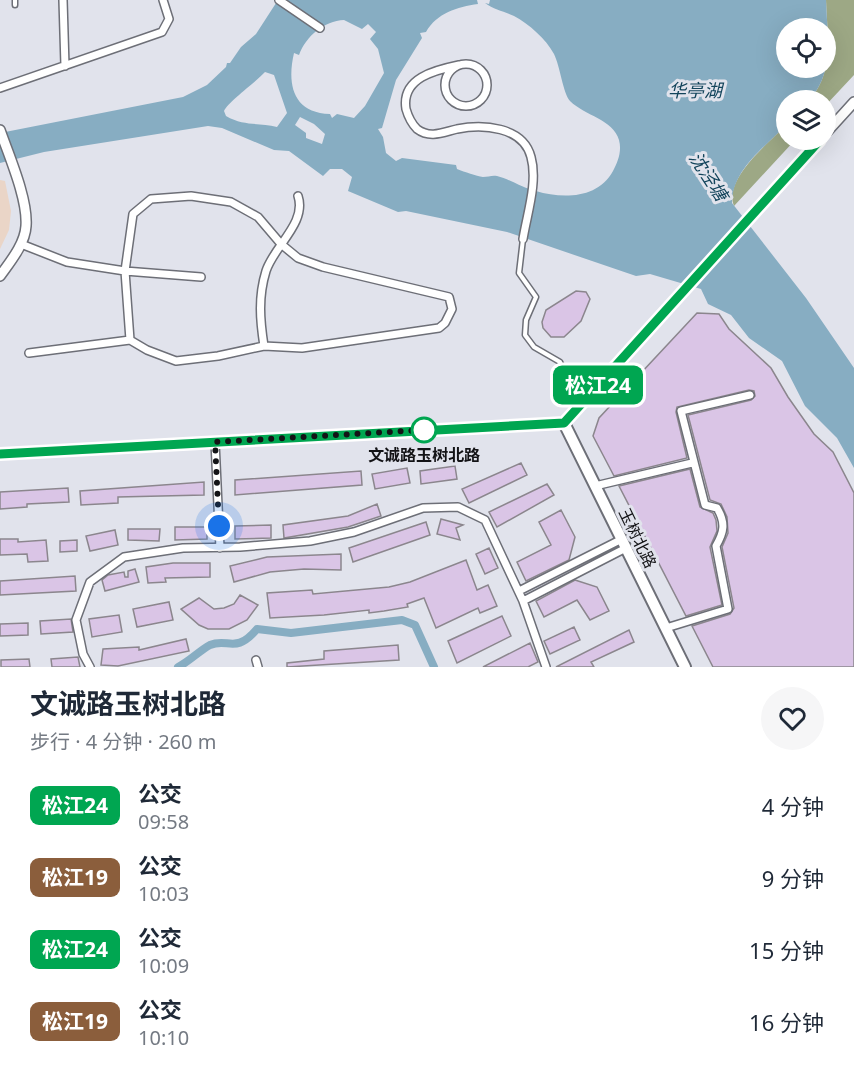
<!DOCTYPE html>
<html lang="zh">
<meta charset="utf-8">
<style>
body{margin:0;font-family:"Noto Sans","Noto Sans SC",sans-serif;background:#f6f6f7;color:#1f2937;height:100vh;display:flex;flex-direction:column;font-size:22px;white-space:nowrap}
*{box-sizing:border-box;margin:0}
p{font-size:20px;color:#747a83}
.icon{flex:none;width:33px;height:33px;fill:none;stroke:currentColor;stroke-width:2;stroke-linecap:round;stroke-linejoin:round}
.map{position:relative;height:667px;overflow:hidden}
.sheet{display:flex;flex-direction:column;background:#fff;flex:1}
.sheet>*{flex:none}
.badge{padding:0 12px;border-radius:9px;font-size:21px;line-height:39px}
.tools{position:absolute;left:776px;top:18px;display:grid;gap:12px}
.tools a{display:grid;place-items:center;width:60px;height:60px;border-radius:50%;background:#fff;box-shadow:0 6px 24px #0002;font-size:30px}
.you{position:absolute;width:30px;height:30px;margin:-15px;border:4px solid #fff;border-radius:50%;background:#1a73e8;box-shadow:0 0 0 9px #1a73e833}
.map>.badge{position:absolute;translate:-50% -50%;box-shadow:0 0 0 3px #fff}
.round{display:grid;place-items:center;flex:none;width:63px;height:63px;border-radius:32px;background:#f6f6f7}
.overview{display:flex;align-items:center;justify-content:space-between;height:102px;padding:0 30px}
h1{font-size:28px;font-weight:700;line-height:45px}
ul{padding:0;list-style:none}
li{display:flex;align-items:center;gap:18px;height:72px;padding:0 30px}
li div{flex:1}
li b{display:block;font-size:22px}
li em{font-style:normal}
li .badge{min-width:66px;font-weight:700;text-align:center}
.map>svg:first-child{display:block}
.education{fill:#ead5c7}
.forest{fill:#9da885}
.water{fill:#87adc2;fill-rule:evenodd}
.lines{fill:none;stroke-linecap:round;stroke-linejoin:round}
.canal{stroke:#87adc2;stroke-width:8}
.building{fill:#dac5e6;stroke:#8b868d;stroke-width:1.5}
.service-casing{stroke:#6d6f77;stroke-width:7}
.minor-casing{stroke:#6d6f77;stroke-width:10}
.tertiary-casing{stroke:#6d6f77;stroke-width:12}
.secondary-casing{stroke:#6d6f77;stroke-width:14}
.service{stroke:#fff;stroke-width:4}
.minor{stroke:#fff;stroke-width:7}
.tertiary{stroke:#fff;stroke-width:9}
.secondary{stroke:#fff;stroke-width:10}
.line-casing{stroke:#fff;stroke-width:14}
.line{stroke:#00a651;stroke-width:9}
.walk{stroke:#131316;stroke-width:6;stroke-dasharray:0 10.8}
.stop-dot{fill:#fff;stroke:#00a651;stroke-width:3}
.labels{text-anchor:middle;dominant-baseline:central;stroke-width:6;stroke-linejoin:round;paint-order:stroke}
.stop-label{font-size:16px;font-weight:bold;fill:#131316;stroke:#e1e3ec}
.street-label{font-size:16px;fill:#131316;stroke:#e1e3ec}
.water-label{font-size:18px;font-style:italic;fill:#13445b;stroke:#e1e3ec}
</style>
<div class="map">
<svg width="854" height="667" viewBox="0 0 854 667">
<rect width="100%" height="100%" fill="#e1e3ec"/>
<path class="education" d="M0,180L5,181L11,211L9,230L0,249Z"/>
<path class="forest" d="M826,0H854V75L825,106V100H809C835,72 827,36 826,0Z
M786,125V140H795L734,206C723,179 769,143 786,125Z"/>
<path class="water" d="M278,0H477L478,4C457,7 437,13 426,32L420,33L422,38L396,80L382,128L378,129L383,137L386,153L396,161L402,158L456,165L457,169C465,172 476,176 483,177C488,177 492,175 497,176C510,179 522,188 536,191C562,199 598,199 613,171C618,162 622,151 619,140C613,119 585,116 570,101C563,93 560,66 554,54C546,39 529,24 514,16C504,11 494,10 485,3L489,4L490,0H826C827,36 835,72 809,100H786V125C764,148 732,170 732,203L806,298L854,368V468L837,438L805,406L782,361L749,338L731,315L708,304L701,289L650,274L636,276L507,232L406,211L398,212L348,191L352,177L342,169H330L323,176L289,151L274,150L222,128L208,126L44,152L0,163V133L183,97L207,85L226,67L227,63H230L241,47L256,34ZM344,20L362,29L368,24L376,32L370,39L378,49L384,73L365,106L354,118L337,114L332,118L330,114C292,113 287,83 294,53L299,55C306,36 324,21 344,20ZM786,28H825V68H786ZM265,72L274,75L287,113L277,127C260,122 245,127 226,116L224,111C228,102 257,81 265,72ZM300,117L314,124L325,134L322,144L306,138V133L295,125Z"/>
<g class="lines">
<path class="canal" d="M178,667C190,661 199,651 210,645C228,637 235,655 257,629L291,633L402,620L415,625L434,667"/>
</g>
<path class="building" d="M576,291L586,292L590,299L581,321L564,337H551L543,328L542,322L546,310Z
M697,313L719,314L729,329L771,368L788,397L814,434L833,452L854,493V667H713L692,626L730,614L734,608L722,547L728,533L727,517L721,504L710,500L688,415L751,400L755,396L754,391L749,390L677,407L676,412L687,458L614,476L593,436L599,418Z
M521,463L527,475L469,503L462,489Z
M455,466L457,479L421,484L420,471Z
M407,468L410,483L375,489L372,474Z
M690,469L700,507L713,513L716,520L717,531L710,547L722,605L686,616L619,486Z
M361,471L362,485L235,495V480Z
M204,482V495L118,497V503L81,505L80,491Z
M547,484L554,495L497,527L489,512Z
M68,488L69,502L27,504V507L0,509V492Z
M377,504L381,516L348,527L284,538L283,525L348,516Z
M561,510L575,537L569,560L526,581L517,562L551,545L539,522Z
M441,519L463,525L456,528L460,540L437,534Z
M426,522L430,535L353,562L349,548Z
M271,525V538L235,539V526Z
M175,527H207V539L175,540Z
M128,529H160L159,541L128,540Z
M115,530L118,545L90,551L86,536Z
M0,539H18V542L46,540L48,561L28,562L27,554L0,555Z
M77,540V551L60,552V541Z
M489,548L498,568L485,574L476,554Z
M341,554V570L304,569L270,572L234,582L230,566L267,557Z
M466,560L477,590L488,585L497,606L480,613L478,608L436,628L424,598L407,604L408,607L384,611L369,613V610L324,615L270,618L267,593L312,590L313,594L389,587L410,582Z
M173,563H210V577L165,578L166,582L148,583L146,567Z
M135,569L139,582L105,591L102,580L108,575L124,572L125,577H128V571Z
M75,576L76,591L0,595V581Z
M575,580L597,587L609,611L590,620L577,600L544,617L536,601Z
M240,595L258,605L247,620L229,629H208L199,625L181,609L199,598L214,609L224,608L234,604Z
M169,602L173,620L137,627L133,609Z
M119,615L122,632L92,637L89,619Z
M502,616L511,636L457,663L448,641Z
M71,619L73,632L41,634L40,621Z
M28,623V635L0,636V624Z
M574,627L580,640L550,654L544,641Z
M629,630L634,642L591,662L594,667H556Z
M186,639L189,651L118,666L101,665L103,649L139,647V650Z
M530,643L538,662L528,667H483Z
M398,645L399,660L287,667V663L324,659V651Z
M78,657L80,667H52L51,659Z
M29,659L30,667H1V660Z"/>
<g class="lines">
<g class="service-casing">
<path id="service" d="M15,5V0
M523,239L519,273L536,297L526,320L525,335L534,347L560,362L580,404"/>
</g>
<g class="minor-casing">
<path id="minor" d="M63,0L65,66
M279,0L320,28
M445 85a21 21 0 1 1 42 0a21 21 0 1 1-42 0Z
M459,65C435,70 401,78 406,109C408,116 412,124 417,129C430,139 444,132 457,129C482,124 523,126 531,157C538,182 527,214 523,239
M0,88L162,32L169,19L163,0
M191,196L231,202L258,217L281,244L298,258L323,267L449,297L452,309L445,323L439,328L302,348L264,346L218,356L176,361L147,350L130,340L125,271L133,214L151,199Z
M21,244L67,262L125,271L201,277
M264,346C260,320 258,297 266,271C274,246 307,223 298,196
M29,353L130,340
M215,442L220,548
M595,486L692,463
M519,591L622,539
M666,628L728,609L716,546C724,532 726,523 717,508L705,505L681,411L750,395
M256,660L258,667
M90,667L83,654L76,620L90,582L124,557L183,548L240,547L310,541L354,532L423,508L458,507L485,520L523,601
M546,667L523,601L626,548"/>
</g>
<g class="tertiary-casing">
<path id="tertiary" d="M0,130C9,156 28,199 26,226C25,244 10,262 0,276
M825,134L854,102
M0,454L564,423L820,140"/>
</g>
<g class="secondary-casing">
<path id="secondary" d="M564,423L685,667"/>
</g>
<use href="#service" class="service"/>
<use href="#minor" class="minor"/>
<use href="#tertiary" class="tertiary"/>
<use href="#secondary" class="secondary"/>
</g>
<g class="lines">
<g class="line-casing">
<path id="line" d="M0,454L564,423L820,140"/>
</g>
<use href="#line" class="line"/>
<path class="walk" d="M219,526L215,442L424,430"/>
</g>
<circle class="stop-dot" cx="424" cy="430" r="12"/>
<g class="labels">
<g class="stop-label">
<text x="424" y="455">文诚路玉树北路</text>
</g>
<g class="street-label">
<text transform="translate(638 538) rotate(64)">玉树北路</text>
</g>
<g class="water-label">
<text x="695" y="90">华亭湖</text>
<text transform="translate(709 176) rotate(57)">沈泾塘</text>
</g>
</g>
</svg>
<div class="tools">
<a><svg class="icon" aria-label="locate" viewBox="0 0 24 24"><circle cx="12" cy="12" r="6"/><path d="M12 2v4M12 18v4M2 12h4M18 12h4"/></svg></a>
<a><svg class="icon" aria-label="layers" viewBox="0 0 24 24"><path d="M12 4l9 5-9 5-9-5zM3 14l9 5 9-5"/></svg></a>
</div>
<div class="you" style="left:219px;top:526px"></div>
<b class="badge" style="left:598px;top:385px;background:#00a651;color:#fff">松江24</b>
</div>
<section class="sheet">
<div class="overview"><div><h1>文诚路玉树北路</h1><p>步行 · 4 分钟 · 260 m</p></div><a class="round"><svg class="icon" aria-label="heart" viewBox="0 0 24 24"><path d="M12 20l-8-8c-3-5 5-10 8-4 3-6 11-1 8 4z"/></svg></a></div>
<ul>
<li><span class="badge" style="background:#00a651;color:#fff">松江24</span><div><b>公交</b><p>09:58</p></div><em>4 分钟</em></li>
<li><span class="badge" style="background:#8b5e3c;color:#fff">松江19</span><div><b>公交</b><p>10:03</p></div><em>9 分钟</em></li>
<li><span class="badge" style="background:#00a651;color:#fff">松江24</span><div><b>公交</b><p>10:09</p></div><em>15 分钟</em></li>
<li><span class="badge" style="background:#8b5e3c;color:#fff">松江19</span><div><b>公交</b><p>10:10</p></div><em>16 分钟</em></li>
</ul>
</section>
